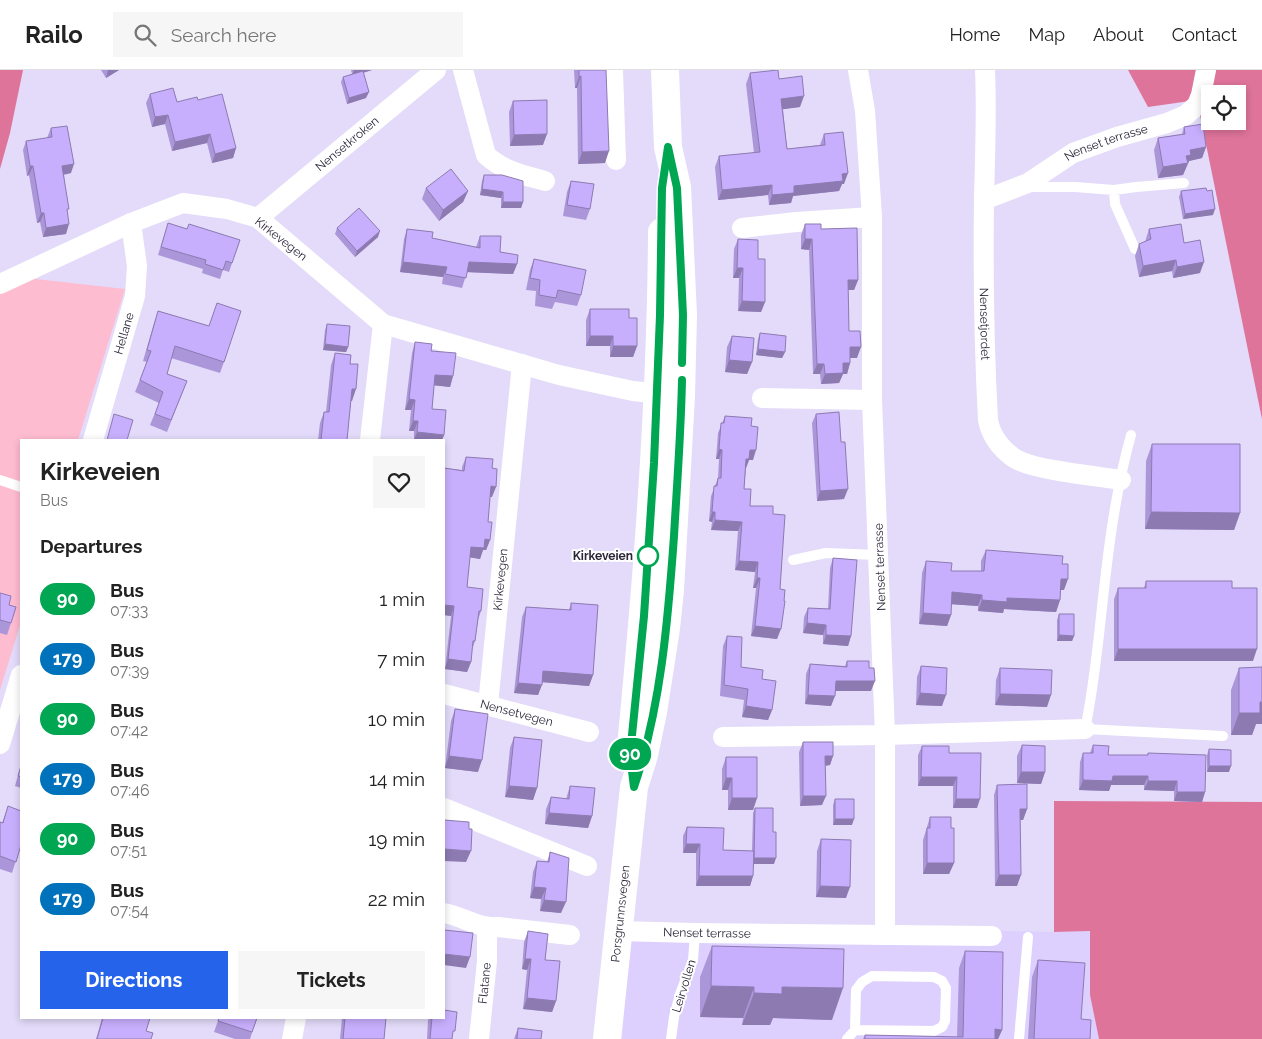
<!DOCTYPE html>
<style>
body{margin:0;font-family:Raleway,sans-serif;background:#f6f6f6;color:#222;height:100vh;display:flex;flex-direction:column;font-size:19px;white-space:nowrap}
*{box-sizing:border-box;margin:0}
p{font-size:16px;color:#767676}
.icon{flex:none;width:28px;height:28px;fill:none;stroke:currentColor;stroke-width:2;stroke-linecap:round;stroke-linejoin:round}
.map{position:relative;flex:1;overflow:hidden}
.panel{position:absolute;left:20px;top:369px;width:425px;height:580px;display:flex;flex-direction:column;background:#fff;border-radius:0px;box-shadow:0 2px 8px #0003}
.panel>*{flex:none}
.badge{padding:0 10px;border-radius:16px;font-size:18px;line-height:32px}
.controls{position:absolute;left:1201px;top:15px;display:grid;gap:10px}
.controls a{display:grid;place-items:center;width:45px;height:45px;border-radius:0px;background:#fff;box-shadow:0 2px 8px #0003;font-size:25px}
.map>.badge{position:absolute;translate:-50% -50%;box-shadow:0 0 0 2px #fff}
h2{padding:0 20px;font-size:19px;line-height:45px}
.round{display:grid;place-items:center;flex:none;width:52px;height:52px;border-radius:0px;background:#f6f6f6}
.overview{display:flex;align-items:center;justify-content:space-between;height:85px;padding:0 20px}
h1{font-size:24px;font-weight:700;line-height:38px}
.action{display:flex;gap:10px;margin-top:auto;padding:10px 20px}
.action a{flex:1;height:58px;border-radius:0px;background:#2563eb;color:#fff;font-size:20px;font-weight:700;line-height:58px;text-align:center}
.action a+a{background:#f6f6f6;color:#222}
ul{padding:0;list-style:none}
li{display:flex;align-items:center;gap:15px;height:60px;padding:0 20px}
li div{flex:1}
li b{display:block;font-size:19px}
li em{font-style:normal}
li .badge{min-width:55px;font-weight:700;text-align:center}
header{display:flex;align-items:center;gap:30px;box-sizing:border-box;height:70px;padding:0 25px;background:#fff;border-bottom:1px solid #e0e0e0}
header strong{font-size:24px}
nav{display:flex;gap:28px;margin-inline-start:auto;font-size:18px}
.search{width:350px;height:45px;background:#f6f6f6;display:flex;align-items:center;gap:12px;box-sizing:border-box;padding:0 18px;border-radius:0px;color:#767676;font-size:19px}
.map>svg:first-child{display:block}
.built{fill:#ddd0fe}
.green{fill:#febcd1}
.forest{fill:#df749b;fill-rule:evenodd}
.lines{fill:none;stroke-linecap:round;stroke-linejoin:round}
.lane{stroke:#fff;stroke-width:10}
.street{stroke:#fff;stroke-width:20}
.highway{stroke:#fff;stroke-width:28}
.wall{fill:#ac96da}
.shaded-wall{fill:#8c7ab1}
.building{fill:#c8affd;stroke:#8c7ab1}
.line-casing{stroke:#fff;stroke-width:11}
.line{stroke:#00a651;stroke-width:8}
.stop-dot{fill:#fff;stroke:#00a651;stroke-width:2.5}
.labels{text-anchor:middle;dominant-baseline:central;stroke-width:4;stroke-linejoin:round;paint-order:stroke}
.street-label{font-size:12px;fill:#2c2639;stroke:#fff}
.stop-label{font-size:12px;font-weight:bold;fill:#2c2639;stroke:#fff;text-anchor:end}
</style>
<header>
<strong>Railo</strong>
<div class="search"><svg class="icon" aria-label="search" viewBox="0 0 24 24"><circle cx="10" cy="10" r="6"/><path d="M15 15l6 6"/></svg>Search here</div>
<nav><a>Home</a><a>Map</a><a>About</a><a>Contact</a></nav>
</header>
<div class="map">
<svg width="1262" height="969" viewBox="0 0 1262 969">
<rect width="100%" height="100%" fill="#e3dbf9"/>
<path class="built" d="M631,854L1054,862L1090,861V925L1099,969H622Z"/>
<path class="green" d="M0,205L125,219L78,370H21V552L0,620Z"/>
<path class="forest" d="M0,0H23L10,63L0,99Z
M1128,0H1262V349L1197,30L1148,37ZM1210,24H1238V51H1210Z
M1054,731L1262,732V969H1099L1090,925V861L1054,862Z"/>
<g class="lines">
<path class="lane" d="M1029,114L1034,117H1075L1114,120L1136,117L1184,113
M1114,120L1115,134L1135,179
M1131,365C1113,429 1106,500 1099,565C1095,598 1092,627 1085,659L1223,666
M0,410L21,417
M793,490L826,483L879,485
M671,969L674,947L680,924L693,890L695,863
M847,969L855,960L856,920L862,912L872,906L934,907L942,911L946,918L945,951L942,957L934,961L855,960
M1019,969L1028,867"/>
<g class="street">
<path d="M463,0L486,85C503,101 524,105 545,111"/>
<path d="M613,0L616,90"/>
<path d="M858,0L865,41L872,147V330"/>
<path id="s1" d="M985,0C987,43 985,86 984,129C983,203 984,276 988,350C991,366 1000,378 1014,388C1032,400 1096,406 1121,410"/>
<path id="s2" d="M984,130L1028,113L1073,83L1117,67L1167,53L1186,45L1197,35L1201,25L1206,0"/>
<path id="s3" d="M258,148L436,0"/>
<path d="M742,158L796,152L872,147"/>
<path d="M0,214L131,153L183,133L227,139L258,148L383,254L559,305L633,321L669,325"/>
<path id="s4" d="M93,370L135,226L137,196L131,153"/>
<path d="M370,370L383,254"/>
<path id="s5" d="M444,624L589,662"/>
<path id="s6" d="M488,635L522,294"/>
<path d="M723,667L885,665L872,330L762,328"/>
<path d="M0,674L21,605"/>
<path d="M444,738L587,796"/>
<path d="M444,843C462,846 479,859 498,857L570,865"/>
<path id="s7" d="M618,861L695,863L992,866"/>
<path d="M885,864V665L1085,659"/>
<path d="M292,969L296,948"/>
<path id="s8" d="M479,969L487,891V858"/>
</g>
<g class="highway">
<path d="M632,666C648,499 661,330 662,162"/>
<path id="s9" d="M607,969L634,717L644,685L653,642L666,558L670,520L681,326L683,245L677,117L668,77L665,0"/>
</g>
</g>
<path class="wall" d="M101,0H119L106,8Z
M351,0H372L363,3L366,28L347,34L341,12L343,7L352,4Z
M574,0H606L605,93L578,94L577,18H575Z
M750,3L779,9L800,37L783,39L787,79L820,75L824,64L844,114H842L839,121L793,126L791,133L769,135L768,125L718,130L715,97L719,86L754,83L746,14Z
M150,24L177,32L198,30L236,78L233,88L212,93L207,73L172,81L165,54L152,57L146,33Z
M513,31L543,75L510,76L509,42Z
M1184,57L1206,77L1202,88L1189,91L1183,105L1158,108L1154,80L1158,68L1182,64Z
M51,58L71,103L64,105L67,144L66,164L43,167L40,152L37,153L29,105L27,106L23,80L26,71L47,68Z
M484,105L523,132L521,138H501V128L480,125L482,111Z
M571,111L590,139L586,150L563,146L567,122Z
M426,118L468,121L463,132L439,151L422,129Z
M1181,121L1213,145L1183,149L1179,127Z
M168,153L187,159L240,170L229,202L223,200L220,209L202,203L203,199L158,185Z
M805,154L821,159L858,210L854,220H848L849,261L857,288H850V293L847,304H843L839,313L821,314L820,304H813L809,180L801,179V165Z
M337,158L378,167L355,187L335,164Z
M407,159L432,168L476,177L480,166L517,194L513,204L467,202L462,218L442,214L443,207L400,202L404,169Z
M1149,159L1184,173L1200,203L1173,208L1172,201L1139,207L1135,186L1139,174L1145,172Z
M738,169L758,189L765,232L761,242L738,241L739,208H733L734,179Z
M534,189L581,225L577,236L555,232L552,239L535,236L536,221L526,220L530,200Z
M217,233L224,292L220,303L171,288L167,304L187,311L167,362L150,355L159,333L135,322L147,292L143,291L154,253L158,241L209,256Z
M590,239L637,276L633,287H610V276H586V250Z
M327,254L348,277L346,282L323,280L325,260Z
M760,263L785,282L782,288L756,285L758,269Z
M732,266L752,292L747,304L725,302L727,277Z
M415,272L431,281L453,306L450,317L434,315L432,339L444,365L442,370H414V361H409L411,340H405L412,283Z
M335,283L350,294L352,331H351L347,370H318L320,353L324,342H326L331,295Z
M816,344L841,372L844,429L817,431L812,353Z
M725,346L751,356L753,390H749L746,398L744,419L750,436L773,444L780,519L777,569L751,566L756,518H753L755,502L735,500L738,461L711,460L712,452L709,451L711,426L718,408L719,389H716L718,363Z
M1152,374L1240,443L1234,460L1145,459L1146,391Z
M466,387L492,398V427H490L488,452L490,470L486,480H483L480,489L470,487L467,517L481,541L478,550L475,571L472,580L471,592L467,602L445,599L451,546L444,545V398L462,400V397Z
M986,480L1062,494L1064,520H1061L1060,530L1056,542L1004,539L1003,543L978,541V536L951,534V545L947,556L919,554L922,503L926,491L951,501H981V491Z
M833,488L851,566L848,576L823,574V565L803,563L804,547L808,538L828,539L830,498Z
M1146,511L1253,591H1114V529L1118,518H1144Z
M0,523L9,535L11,553L7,565L0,563Z
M571,533L593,605L589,616L542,612L538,625L514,623L522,547L526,537L569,540Z
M1059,544L1074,566L1072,571H1057V550Z
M727,566L741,597L772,640L768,650L742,647L744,630L720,626L723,576Z
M847,591L869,598L871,621H835L831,636L805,634L806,604L810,594L845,596Z
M921,596L942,636L916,635L917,607Z
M1262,597V654H1256L1252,665H1231V620L1239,598Z
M1000,598L1047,637L995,635L996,610Z
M455,639L478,702L445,698L451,651Z
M514,667L537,718L533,730L505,727L510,678Z
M803,672L833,686L830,695L825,696L822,735L800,736L799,682Z
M1022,675L1045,702L1041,714L1017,713V686Z
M1093,675L1108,685H1147L1148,683L1205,722L1202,732L1174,731V721L1144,720V715H1111L1109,721L1079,720L1080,692L1083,683H1090Z
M922,676L949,683L977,738H953V716H918V685Z
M1209,679L1229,702H1207V685Z
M726,687L757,728L753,740H728V720H722V699Z
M21,694V718L15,716Z
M997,715L1027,739L1023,750H1020L1017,816H995L994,725Z
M570,716L592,746L588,758L545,754L546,739L551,727L566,729Z
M835,729L852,755H833V735Z
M8,736L21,775L12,803L0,799V752L2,753Z
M755,738L774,794H753V806L750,816H696V783H683V766L687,757L723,780L752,781L753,743Z
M930,747L951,758L954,793L949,804H923V770Z
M821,769L846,828L816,827L817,781Z
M550,782L561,843L540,841L541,829L530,828L533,802L537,791L547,792Z
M528,861L545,890L556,931L552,942L523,939L527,900L522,899L524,872Z
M712,876L832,950L773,948L770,955H742L743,948L700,947V907Z
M965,881L1002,960L998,969H863L865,965L957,967L959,898Z
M1038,890L1081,949L1090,969H1028L1032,907Z
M102,948H150L146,961L151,969H96Z
M219,948H257L250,969H235L214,962Z
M342,948H386L384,969H340Z
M430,948H444L452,967V969H427L428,950Z
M518,958L541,969H514Z"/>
<path class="shaded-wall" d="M108,0H119L106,8Z
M354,0H372L352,6Z
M581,6L577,18H575L579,7Z
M369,22L366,28L347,34L349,28Z
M804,26L800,37L777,40L781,29Z
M168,45L165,54L152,57L155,47Z
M210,64L207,73L172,81L175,72Z
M547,64L543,75L510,76L514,65Z
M1206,77L1202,88L1189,91L1183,105L1158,108L1163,97L1186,86L1190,80Z
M236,78L233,88L212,93L215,84Z
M609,81L605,93L578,94L582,82Z
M74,94L71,103L59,105L62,96Z
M30,96H33L29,105L27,106Z
M848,103L844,114H842L839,121L793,126L791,133L769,135L772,125L794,116L842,104Z
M772,115L768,125L718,130L722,120Z
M482,119L503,122L501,128L480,125Z
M468,121L463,132L439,151L443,140Z
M503,132H523L521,138H501Z
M1215,139L1213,145L1183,149L1185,144Z
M41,143H44L40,152L37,153Z
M69,154L66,164L43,167L46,158Z
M380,161L378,167L355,187L357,181Z
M805,169H812L809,180L801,179Z
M1176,190L1172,201L1139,207L1143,196Z
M403,192L447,197L443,207L400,202Z
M469,192L517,194L513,204L465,202Z
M1204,192L1200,203L1173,208L1177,197Z
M737,198H743L739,208H733Z
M848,210H858L854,220H844Z
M742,231L765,232L761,242L738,241Z
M590,266H613L610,276H586Z
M325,274L348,277L346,282L323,280Z
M613,276H637L633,287H610Z
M850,277H861L857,288H846Z
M758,279L785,282L782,288L756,285Z
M729,290L752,292L747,304L725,302Z
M843,293H850L847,304H843L839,313L821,314L825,304Z
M817,294H824L820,304H813Z
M435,305L453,306L450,317L431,315Z
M352,319H356L352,331H348Z
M409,329L415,330L411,340H405Z
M413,351H418L414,361H409Z
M417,362L444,365L442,370H414Z
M719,379L722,380L719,389H716Z
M750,380H756L753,390H749L746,398H743Z
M491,416L496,417L492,427L487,426Z
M848,419L844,429L817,431L820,421Z
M712,442H715L712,452L709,451Z
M1151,442L1240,443L1234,460L1145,459Z
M715,450L742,452L738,461L711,460Z
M485,469L490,470L486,480H483L480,489L467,487L471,477Z
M739,491L758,492L755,502L735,500Z
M757,508H760L756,518H753Z
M1061,509H1068L1064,520H1057Z
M952,522L982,525L978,536L948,534Z
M1007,528L1060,530L1056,542L1004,539L1003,543L978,541L982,530Z
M444,535L454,536L451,546L444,545Z
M923,543L951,545L947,556L919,554Z
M807,553L826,555L823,565L803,563Z
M755,556L781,559L777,569L751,566Z
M826,565L851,566L848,576L823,574Z
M1059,565L1074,566L1072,571H1057Z
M1118,579H1257L1253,591H1114Z
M448,589L471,592L467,602L445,599Z
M543,601L593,605L589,616L540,612Z
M836,611H875L871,621H832Z
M518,613L542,615L538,625L514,623Z
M920,623L946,625L942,636L916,635Z
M1000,624L1051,625L1047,637L995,635Z
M808,625L835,626L831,636L805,634Z
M1260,632H1262V654H1256L1252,665H1231L1239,643Z
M746,636L772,640L768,650L742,647Z
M449,686L482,690L478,702L445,698Z
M825,686H833L830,695L822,696Z
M1209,696H1231L1229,702H1207Z
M1021,702H1045L1041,714L1017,713Z
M1113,706H1148L1144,715H1111L1109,721L1079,720L1083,710Z
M921,707H957L953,716H918Z
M726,708H732L728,720H722Z
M1148,711H1177L1174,721L1144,720Z
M509,716L537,718L533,730L505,727Z
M1177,722H1205L1202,732L1174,731Z
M803,726H826L822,735L800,736Z
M732,728H757L753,740H728Z
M956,729H980L977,738H953Z
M1020,739H1027L1023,750H1016Z
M549,743L592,746L588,758L545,754Z
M835,749H854L852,755H833Z
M686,774H700L696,783H683Z
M444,779L471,781L466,792L444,791Z
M754,788H776L774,794H752Z
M927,793H954L949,804H923Z
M999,805H1021L1017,816H995Z
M699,806H753L750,816H696Z
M820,816L850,817L846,828L816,827Z
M534,817L546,818L541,829L530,828Z
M544,830L566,832L561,843L540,841Z
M444,884L470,887L466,898L444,895Z
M525,889H531L527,900L522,899Z
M711,916L754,917L743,948L700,947Z
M782,917L843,918L832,950L773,948L770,955H742L754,923Z
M527,928L556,931L552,942L523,939Z
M995,959L1002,960L998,969H992Z"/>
<path class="building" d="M579,0H606L609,81L582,82L581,6L579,7Z
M778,0L779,9L802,6L804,26L781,29L787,79L825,75L824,64L843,62L848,103L842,104L843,111L794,116V123L772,125V115L722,120L719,86L760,82L750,3Z
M363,1L369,22L349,28L343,7Z
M173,18L177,32L197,27L198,30L222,24L236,78L215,84L210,64L175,72L168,45L155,47L150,24Z
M547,30V64L514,65L513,31Z
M1203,54L1206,77L1190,80L1191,85L1186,86L1188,93L1163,97L1158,68L1185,64L1184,57Z
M67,56L74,94L62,96L69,139H67L69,154L46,158L44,143H41L33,96H30L26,71L52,67L51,58Z
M451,99L468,121L443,140L426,118Z
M484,105H502L523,111V132H503V122L482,119Z
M571,111L594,114L590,139L567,135Z
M1206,118L1207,121L1212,120L1215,139L1185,144L1181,121Z
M359,138L380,161L357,181L337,158Z
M168,153L187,159L189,154L240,170L232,193L226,191L223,200L205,194L206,190L161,177Z
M805,154H821V159L857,158L858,210H848L849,261H860L861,277H850V293H843V303L825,304L824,294H817L812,169H805Z
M1181,154L1184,173L1200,170L1204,192L1177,197L1176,190L1143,196L1139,174L1151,169L1149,159Z
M407,159L433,162L432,168L480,178V166H501L500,182L518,185L517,194L469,192L466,208L445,204L447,197L403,192Z
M738,169L758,170V189H765V232L742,231L743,198H737Z
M534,189L586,200L581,225L558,220L556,228L539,225L540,210L530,208Z
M217,233L241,241L224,292L175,276L167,304L187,311L171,350L155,344L163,322L140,310L151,281L147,280L158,241L209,256Z
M590,239H629V248H637V276H613V266H590Z
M327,254L350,256L348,277L325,274Z
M760,263L786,266L785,282L758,279Z
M732,266L754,268L752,292L729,290Z
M415,272L432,274L431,281L456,283L453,306L435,305L432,339L446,340L444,365L417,362L418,351H413L415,330L409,329Z
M335,283L351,285L350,294H358L356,319H352L347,370H321L324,342H329Z
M839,342L841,372H845L848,419L820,421L816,344Z
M114,344L133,350L127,370H107Z
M725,346L752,348L751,356L758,357L756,380H750L749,389H746L744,419H751L750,436H773V444L785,445L780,519L785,520L784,531H785L781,559L755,556L760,508H757L758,492L739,491L742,452L715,450V442H712L714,416H717L718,408H721L722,380L719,379L721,353H724Z
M1152,374H1240V443L1151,442Z
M466,387L493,389L492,398L497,399L496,417L491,416L488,452H492L490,470L485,469L484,478L471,477L467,517L483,519L481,541H479L475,571H473L471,592L448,589L454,536L444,535V398L464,401Z
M986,480L1063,486L1062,494H1068V509H1061L1060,530L1007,528V532L982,530V525L952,522L951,545L923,543L926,491L952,493L951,501H984Z
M833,488L857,490L851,566L826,565V555L807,553L808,538L830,539Z
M1146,511H1232V518H1257V579H1118V518H1146Z
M0,523L11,526L9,535L16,537L11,553L0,550Z
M571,533L598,535L593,605L543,601L542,615L518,613L526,537L571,540Z
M1059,544H1074V566L1059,565Z
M727,566L742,567L741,597L763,600L762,609L776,611L772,640L746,636L748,619L724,615Z
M847,591H869V598H874L875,611H836L835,626L808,625L810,594L847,597Z
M921,596L947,598L946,625L920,623Z
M1262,597V632H1260V643H1239V598Z
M1000,598L1052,600L1051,625L1000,624Z
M455,639L488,644L482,690L449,686Z
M514,667L542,670L537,718L509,716Z
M803,672H833V686H825L826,726H803Z
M1022,675L1045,676V702H1021Z
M1093,675L1109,676L1108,685H1148V683L1206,685L1205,722H1177V711H1148V706H1113L1112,711L1083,710V683H1093Z
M922,676H949V683H981L980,729H956L957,707H921Z
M1209,679L1231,680V696H1209Z
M726,687H757V728H732V708H726Z
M21,696V707L18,706Z
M1027,714V739H1020L1021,805H999L997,715Z
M570,716L595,718L592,746L549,743L551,727L569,729Z
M835,729H854V749H835Z
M8,736L21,741V775L16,792L0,786V752L3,753Z
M755,738H773V762H776V788H754Z
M930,747H951V758H954V793H927V758H930Z
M444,750L469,752V759H472L471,781L444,779Z
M687,757L724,758L723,780L754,781L753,806H699L700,774H686Z
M821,769L851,770L850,817L820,816Z
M550,782L569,788L566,832L544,830L546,818L534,817L537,791L549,792Z
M444,860L473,863L470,887L444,884Z
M528,861L548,864L545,890L560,891L556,931L527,928L531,889H525Z
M712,876L844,879L843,918L782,917V924L754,923V917L711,916Z
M965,881L1003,882L1002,960L995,959V969H865V965L963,967Z
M1038,890L1085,893L1081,949L1091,950L1090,969H1034Z
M444,940L457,942L455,961H453L452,969H430L432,948H444Z
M103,948H150L146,961L153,963L151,969H97Z
M219,948H257L252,962L218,951Z
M345,948H386L384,969H343Z
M518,958L542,961L541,969H517Z"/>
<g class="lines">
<g class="line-casing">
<path id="line" d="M682,310C681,362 677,414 674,466C668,550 661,637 634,717L630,685L644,546L654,393L660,245L662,118L668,77L677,118L683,245L682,293"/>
</g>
<use href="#line" class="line"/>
</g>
<circle class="stop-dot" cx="648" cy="486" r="10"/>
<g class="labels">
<g class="street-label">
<text stroke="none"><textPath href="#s3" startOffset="116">Nensetkroken</textPath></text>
<text stroke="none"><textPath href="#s2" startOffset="136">Nenset terrasse</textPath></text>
<text transform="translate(281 169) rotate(38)">Kirkevegen</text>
<text stroke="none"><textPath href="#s1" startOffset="254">Nensetjordet</textPath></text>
<text stroke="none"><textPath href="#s4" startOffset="111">Hellane</textPath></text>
<text transform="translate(880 497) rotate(-92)">Nenset terrasse</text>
<text stroke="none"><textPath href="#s6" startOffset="126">Kirkevegen</textPath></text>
<text stroke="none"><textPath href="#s5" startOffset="75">Nensetvegen</textPath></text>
<text stroke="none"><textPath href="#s9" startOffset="126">Porsgrunnsvegen</textPath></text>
<text stroke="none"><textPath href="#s7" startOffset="89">Nenset terrasse</textPath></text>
<text stroke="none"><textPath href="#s8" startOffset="56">Flatane</textPath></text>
<text transform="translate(684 916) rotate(-73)">Leirvollen</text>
</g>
<g class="stop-label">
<text x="633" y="486">Kirkeveien</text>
</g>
</g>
</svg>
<div class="controls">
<a><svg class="icon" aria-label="locate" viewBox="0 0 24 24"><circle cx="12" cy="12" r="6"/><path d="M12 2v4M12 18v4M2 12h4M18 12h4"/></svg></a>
</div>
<b class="badge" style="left:630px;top:684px;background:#00a651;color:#fff">90</b>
<section class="panel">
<div class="overview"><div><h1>Kirkeveien</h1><p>Bus</p></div><a class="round"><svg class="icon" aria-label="heart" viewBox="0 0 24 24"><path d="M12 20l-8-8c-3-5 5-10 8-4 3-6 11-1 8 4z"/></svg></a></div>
<h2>Departures</h2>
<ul>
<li><span class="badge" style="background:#00a651;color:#fff">90</span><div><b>Bus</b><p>07:33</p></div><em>1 min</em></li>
<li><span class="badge" style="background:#0072bc;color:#fff">179</span><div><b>Bus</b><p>07:39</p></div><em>7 min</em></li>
<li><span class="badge" style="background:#00a651;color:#fff">90</span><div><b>Bus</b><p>07:42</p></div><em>10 min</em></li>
<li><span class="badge" style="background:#0072bc;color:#fff">179</span><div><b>Bus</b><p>07:46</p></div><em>14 min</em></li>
<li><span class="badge" style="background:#00a651;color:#fff">90</span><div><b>Bus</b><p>07:51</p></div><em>19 min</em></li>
<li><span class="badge" style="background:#0072bc;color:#fff">179</span><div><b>Bus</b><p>07:54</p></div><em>22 min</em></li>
</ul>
<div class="action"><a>Directions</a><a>Tickets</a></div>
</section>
</div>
